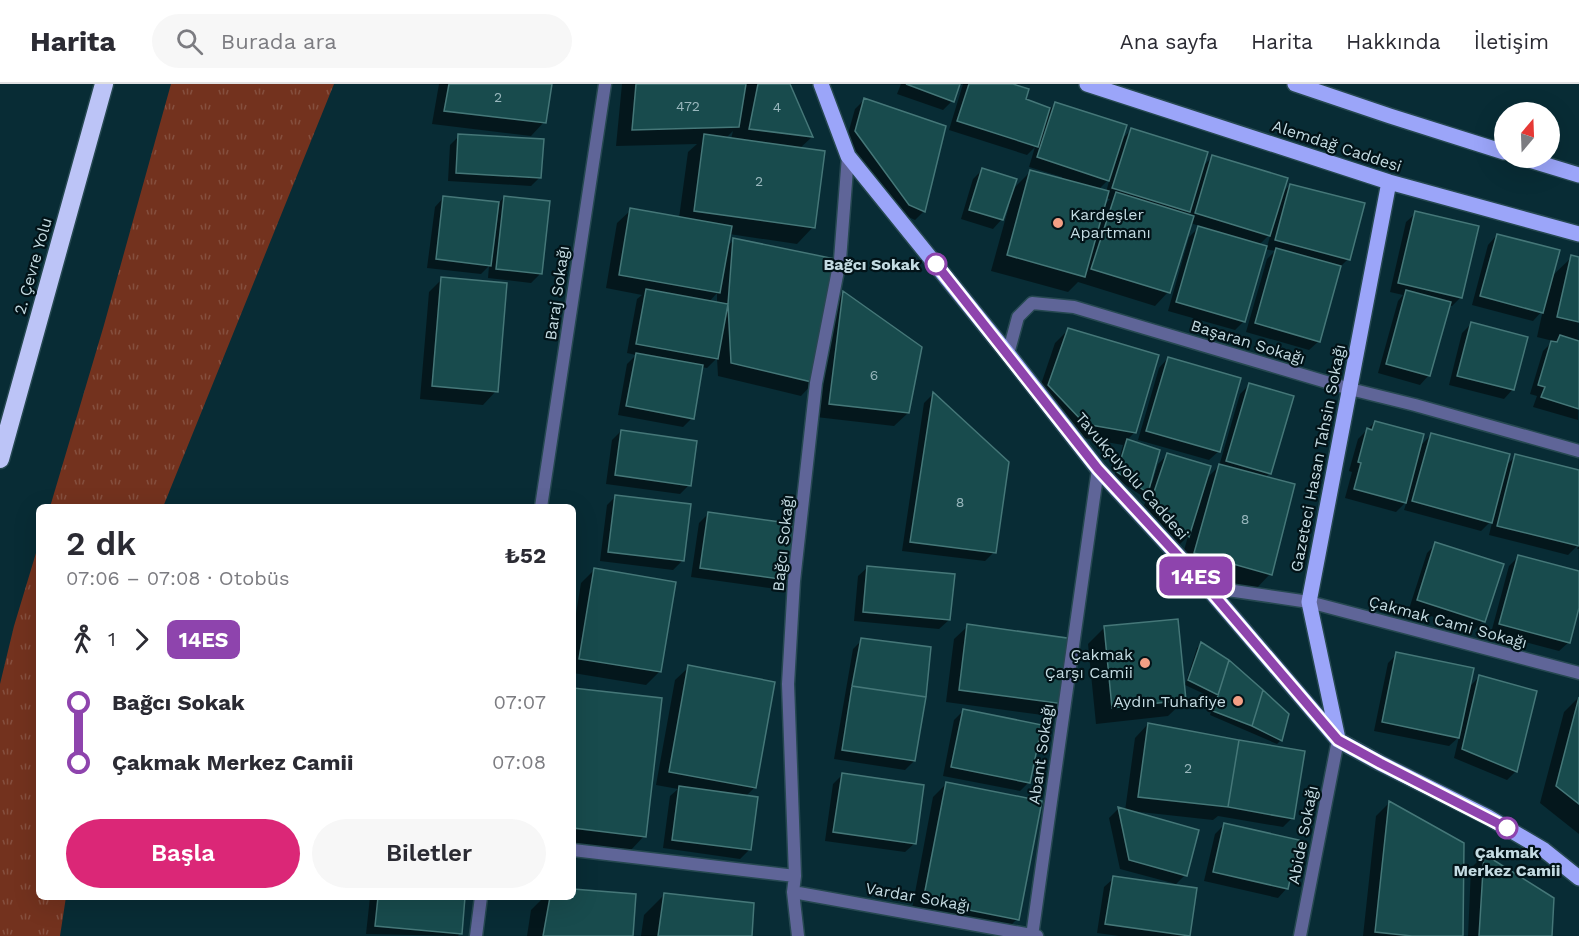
<!DOCTYPE html>
<html lang="tr">
<meta charset="utf-8">
<style>
body{margin:0;font-family:"Work Sans",sans-serif;background:#f7f7f7;color:#2b2b33;height:100vh;display:flex;flex-direction:column;font-size:22px;white-space:nowrap}
*{box-sizing:border-box;margin:0}
p{font-size:20px;color:#7c7c81}
.icon{flex:none;width:33px;height:33px;fill:none;stroke:currentColor;stroke-width:2;stroke-linecap:round;stroke-linejoin:round}
.map{position:relative;flex:1;overflow:hidden}
.sheet{position:absolute;left:36px;top:420px;width:540px;height:396px;display:flex;flex-direction:column;background:#fff;border-radius:9px;box-shadow:0 6px 24px #0002}
.sheet>*{flex:none}
.badge{padding:0 12px;border-radius:9px;font-size:21px;line-height:39px}
.needle{width:39px;rotate:19deg}
.tools{position:absolute;left:1494px;top:18px;display:grid;gap:12px}
.tools a{display:grid;place-items:center;width:66px;height:66px;border-radius:50%;background:#fff;box-shadow:0 6px 24px #0002;font-size:30px}
.map>.badge{position:absolute;translate:-50% -50%;box-shadow:0 0 0 3px #fff}
.legs{display:flex;align-items:center;gap:9px;height:66px;padding:0 30px;font-size:20px}
.legs p{margin-inline-start:auto}
.head{display:flex;align-items:center;justify-content:space-between;height:102px;padding:0 30px}
h1{font-size:33px;font-weight:600;line-height:45px}
.button{display:flex;gap:12px;margin-top:auto;padding:12px 30px}
.button a{flex:1;height:69px;border-radius:36px;background:#db2777;color:#fff;font-size:24px;font-weight:600;line-height:69px;text-align:center}
.button a+a{background:#f7f7f7;color:#2b2b33}
ul{padding:0 30px;list-style:none}
li{display:flex;align-items:center;gap:21px;height:60px;font-size:22px}
li i{display:grid;place-items:center;width:9px;height:100%;margin:0 8px;background:currentColor}
li i::after{content:'';width:15px;height:15px;margin:-8px;border:4px solid;border-radius:50%;background:#fff}
li p{margin-inline-start:auto}
li:first-child i{background:linear-gradient(#0000 50%,currentColor 0)}
li:last-child i{background:linear-gradient(currentColor 50%,#0000 0)}
header{display:flex;align-items:center;gap:36px;box-sizing:border-box;height:84px;padding:0 30px;background:#fff;border-bottom:2px solid #e1e1e2}
header strong{font-size:28px}
nav{display:flex;gap:33px;margin-inline-start:auto;font-size:21px}
.search{width:420px;height:54px;background:#f7f7f7;display:flex;align-items:center;gap:15px;box-sizing:border-box;padding:0 21px;border-radius:33px;color:#7c7c81;font-size:22px}
.map>svg:first-child{display:block}
.grass{fill:url(#grass-tufts)}
.shadow{fill:#0007;fill-rule:evenodd}
.building{fill:#184b4d;stroke:#457778;stroke-width:1.5}
.lines{fill:none;stroke-linecap:round;stroke-linejoin:round}
.minor-casing{stroke:#264851;stroke-width:15}
.primary-casing{stroke:#264851;stroke-width:18}
.motorway-casing{stroke:#264851;stroke-width:21}
.minor{stroke:#5f6598;stroke-width:12}
.primary{stroke:#9ba5f9;stroke-width:15}
.motorway{stroke:#bcc4f7;stroke-width:18}
.line-1-casing{stroke:#fff;stroke-width:14}
.line-1{stroke:#8e44ad;stroke-width:9}
.poi-dot{fill:#f39f85;stroke:#021318;stroke-width:2}
.stop-1-dot{fill:#fff;stroke:#8e44ad;stroke-width:3}
.labels{text-anchor:middle;dominant-baseline:central;stroke-width:4.5;stroke-linejoin:round;paint-order:stroke}
.number-label{font-size:14px;fill:#99b7bd}
.street-label{font-size:16px;fill:#c4dbe2;stroke:#021318}
.poi-label{font-size:16px;fill:#c4dbe2;stroke:#021318;text-anchor:end}
.stop-label{font-size:16px;font-weight:bold;fill:#c4dbe2;stroke:#021318;text-anchor:end}
</style>
<header>
<strong>Harita</strong>
<div class="search"><svg class="icon" aria-label="search" viewBox="0 0 24 24"><circle cx="10" cy="10" r="6"/><path d="M15 15l6 6"/></svg>Burada ara</div>
<nav><a>Ana sayfa</a><a>Harita</a><a>Hakkında</a><a>İletişim</a></nav>
</header>
<div class="map">
<svg width="1579" height="852" viewBox="0 0 1579 852">
<defs>
<pattern id="grass-tufts" width="24" height="20" patternUnits="userSpaceOnUse" patternTransform="scale(1.5)"><rect width="24" height="20" fill="#73321e"/><path d="M3 7l-1-3M5 7V3M7 7l1-3M15 17l-1-3M17 17v-4M19 17l1-3" fill="none" stroke="#854f3e"/></pattern>
</defs>
<rect width="100%" height="100%" fill="#082c35"/>
<path class="grass" d="M171,0H334L163,423H50L104,241Z
M39,459V813H66L60,852H0V600L14,542Z"/>
<path class="shadow" d="M439,0H550L544,38L531,52L432,40Z
M622,0H789L812,53L799,65L813,143L797,160L729,150L726,163L734,156L829,223L843,209L908,329L894,342L816,333L814,298L801,312L718,292L717,274L707,284L701,283L692,334L683,343L618,331L627,280L636,271L627,269L637,215L642,211L606,204L617,139L631,126L679,134L688,68L697,60L616,62ZM733,47L731,55H725ZM717,209V219L709,218Z
M901,0H959L952,17L943,26L897,10Z
M963,0H1008L1024,16L1050,25L1055,20L1121,56L1131,46L1202,83L1212,73L1281,110L1290,101L1348,175L1339,184L1319,257L1309,266L1246,248L1267,175L1275,167L1265,165L1244,237L1235,246L1168,227L1189,153L1200,142L1190,139L1168,208L1155,222L1078,198L1068,208L991,187L1009,122L1007,121L1002,135L993,145L961,135L973,95L982,86L1011,107L1031,87L1062,96V93L1029,83L1035,63L1027,71L949,46ZM1110,94L1106,108L1098,106ZM1105,114L1110,115L1103,122ZM1271,149L1267,163L1259,161Z
M864,16L924,127L915,136L900,129L846,57L855,25Z
M459,52L540,93L531,102L448,97L450,61Z
M444,113L498,120L504,113L540,190L531,199L488,194L489,182L481,190L427,184L435,123Z
M1416,129L1461,213L1452,222H1449L1429,291L1420,301L1378,289L1398,217L1403,211L1390,208L1406,138Z
M1497,151L1551,193L1572,173L1579,174L1578,336L1533,323L1537,312L1530,310L1543,267L1553,257L1537,253L1543,226L1533,237L1472,221L1488,161Z
M442,195L496,307L483,321L420,315L429,208Z
M1471,240L1513,305L1504,315L1449,301L1462,249Z
M1068,246L1135,348L1127,356L1149,398L1152,399L1158,380L1167,371L1205,396L1219,382L1240,310L1250,300L1269,389L1265,394L1270,490L1254,507L1179,485L1188,452L1179,461L1142,427L1150,405L1142,412L1114,393L1123,361L1072,352L1036,315L1055,259Z
M1168,274L1219,367L1209,376L1138,356L1159,284Z
M933,310L994,468L985,477L902,467L924,319Z
M1375,338L1420,362L1431,351L1505,382L1516,372L1579,388V465H1577L1579,460L1568,471L1489,451L1493,435L1481,447L1404,426L1407,417L1396,428L1345,414L1352,388L1349,387L1358,355Z
M621,347L689,401L680,410L606,400L612,356Z
M616,412L682,477L673,486L600,477L607,421Z
M708,430L793,496L783,506L691,493L699,439Z
M1436,460L1483,537L1474,546L1409,525L1427,469Z
M1518,473L1579,489V518L1569,558L1559,567L1491,549L1509,482Z
M868,483L949,536L939,545L854,537L858,492Z
M594,486L659,588L646,601L573,589V548L581,499Z
M968,542L1063,619L1050,632L946,618L954,555Z
M1105,543L1185,616L1168,632L1096,640L1088,560Z
M862,556L914,677L905,686L834,675L853,565Z
M1201,560L1228,577L1288,630L1281,656L1277,660L1210,631L1215,615L1185,601L1197,564Z
M1397,570L1469,603L1480,592L1516,687L1507,696L1454,674L1459,653L1449,662L1374,647L1388,579Z
M689,583L754,704L745,713L749,766L740,775L663,764L670,712L678,705L656,701L675,596Z
M573,606L644,752L631,766L573,759Z
M1579,613V750L1540,719L1564,628Z
M963,627L1029,698L1020,707L943,692L954,636Z
M1148,640L1292,734L1283,743L1218,732L1213,736L1131,727L1185,791L1176,800L1120,785L1109,734L1118,725L1125,727L1135,654Z
M842,691L915,759L905,768L825,757L833,700Z
M946,700L1017,835L1004,848L911,830L933,713Z
M1389,719L1462,852H1363L1376,732Z
M1224,741L1287,804L1278,814L1204,797L1215,750Z
M1484,771L1550,852H1468L1471,784Z
M1114,794L1195,806L1188,852H1119L1097,849L1104,803Z
M573,806L632,852H527L531,826L544,813H573Z
M665,810L751,852H641L644,831Z
M370,813H464L460,849L458,852L366,850Z"/>
<path class="building" d="M449,0H552L546,39L444,27Z
M636,0H746L739,43L632,46Z
M758,0H790L813,53L749,45Z
M906,0H960L954,18Z
M969,0H1013L1029,5L1026,15L1050,24L1038,63L957,37Z
M864,14L946,42L925,128L909,121L855,47Z
M1055,18L1127,41L1109,97L1037,73Z
M1131,44L1208,68L1190,128L1112,104Z
M458,50L544,55L541,94L456,89Z
M704,50L825,67L815,144L694,127Z
M1212,71L1288,94L1270,152L1195,129Z
M982,84L1017,95L1003,136L969,126Z
M1030,86L1109,107L1085,193L1007,171Z
M1290,100L1365,119L1350,176L1275,156Z
M1116,108L1194,132L1170,209L1091,185Z
M443,112L499,118L491,182L436,175Z
M504,112L550,117L542,190L496,185Z
M630,124L732,142L720,209L619,191Z
M1415,127L1479,142L1462,214L1398,199Z
M1198,142L1267,162L1245,238L1176,218Z
M1497,150L1560,166L1543,229L1480,212Z
M733,154L840,176L816,299L731,279L728,220Z
M1276,164L1341,182L1320,258L1255,239Z
M1571,171L1579,173V238L1557,233Z
M441,193L507,199L498,308L432,302Z
M646,205L728,220L718,275L636,260Z
M1406,206L1451,218L1430,292L1386,280Z
M843,207L922,263L909,329L829,320Z
M1471,238L1528,253L1514,306L1457,292Z
M1068,244L1159,271L1136,349L1085,340L1048,301Z
M1560,251L1579,257V325L1541,313L1545,303L1538,301L1551,257L1557,258Z
M636,269L703,281L694,335L626,322Z
M1168,273L1241,294L1220,368L1146,347Z
M1249,299L1294,312L1271,390L1226,377Z
M933,308L1009,378L996,469L910,458Z
M1375,337L1424,350L1406,419L1354,405L1361,379L1358,378L1367,344L1372,346Z
M621,346L697,357L691,402L615,391Z
M1431,349L1510,370L1492,439L1412,417Z
M1127,355L1160,366L1148,409L1117,388Z
M1167,369L1211,382L1189,453L1151,417Z
M1515,370L1579,386V462L1497,442Z
M1219,380L1295,400L1272,491L1194,469Z
M615,411L691,420L684,477L608,468Z
M708,428L802,441L794,497L700,484Z
M1435,458L1504,480L1485,538L1417,516Z
M1518,471L1579,487V524L1570,559L1499,540Z
M867,482L955,490L950,536L863,528Z
M594,484L676,498L661,588L579,575Z
M1178,535L1186,616L1112,624L1104,542Z
M967,540L1074,555L1064,620L959,606Z
M861,554L931,563L926,613L852,602Z
M1201,558L1229,576L1218,611L1188,596Z
M1396,568L1474,584L1459,654L1382,638Z
M1229,576L1263,606L1252,642L1213,627Z
M688,581L775,598L756,704L669,688Z
M1479,591L1537,607L1517,688L1462,665Z
M852,602L926,613L915,677L842,666Z
M573,604L662,614L646,753L573,744Z
M1263,606L1289,630L1282,657L1252,642Z
M1579,613V720L1556,702Z
M963,625L1042,641L1030,699L951,683Z
M1148,639L1239,656L1228,723L1138,713Z
M1239,656L1305,667L1294,735L1228,723Z
M842,689L924,701L916,760L833,748Z
M946,698L1042,717L1019,836L923,817Z
M679,702L758,713L751,766L672,756Z
M1389,717L1464,759L1463,852H1412L1375,848Z
M1118,723L1199,746L1187,792L1129,776Z
M1224,739L1299,756L1288,805L1213,788Z
M1484,770L1554,814L1552,852H1479Z
M1113,792L1197,804L1190,852L1105,840Z
M573,805L636,810L633,852H543L550,813H573Z
M664,809L754,819L752,852H658Z
M378,813H465L462,850L375,842Z"/>
<g class="lines">
<g class="minor-casing">
<path id="minor" d="M1008,270L1018,233L1032,219L1074,223L1350,305L1415,321L1579,367
M541,423L605,0
M1207,503L1309,518L1579,589
M573,766L795,792
M793,808L1037,852
M476,852L481,813
M798,852L793,808L795,792L788,600L794,497L816,299L840,176L848,72
M1032,852L1098,385
M1300,852L1338,656"/>
</g>
<g class="primary-casing">
<path id="primary" d="M821,0L848,72L1008,270L1098,385L1207,503L1338,656L1380,679L1488,733L1544,766L1579,794
M1087,0L1389,98L1579,150
M1295,0L1390,32L1504,68
M1523,74L1579,91
M1338,655L1309,518L1389,98"/>
</g>
<g class="motorway-casing">
<path id="motorway" d="M0,375L104,0"/>
</g>
<use href="#minor" class="minor"/>
<use href="#primary" class="primary"/>
<use href="#motorway" class="motorway"/>
</g>
<g class="lines">
<g class="line-1-casing">
<path id="line-1" d="M936,180L1098,385L1207,503L1338,656L1380,679L1507,744"/>
</g>
<use href="#line-1" class="line-1"/>
</g>
<g class="poi-dot">
<circle cx="1058" cy="139" r="6"/>
<circle cx="1145" cy="579" r="6"/>
<circle cx="1238" cy="617" r="6"/>
</g>
<g class="stop-1-dot">
<circle cx="936" cy="180" r="10"/>
<circle cx="1507" cy="744" r="10"/>
</g>
<g class="labels">
<g class="number-label">
<text x="498" y="13">2</text>
<text x="688" y="22">472</text>
<text x="777" y="23">4</text>
<text x="759" y="97">2</text>
<text x="874" y="291">6</text>
<text x="960" y="418">8</text>
<text x="1245" y="435">8</text>
<text x="1188" y="684">2</text>
</g>
<g class="street-label">
<text transform="translate(1337 62) rotate(18)">Alemdağ Caddesi</text>
<text transform="translate(33 182) rotate(-74)">2. Çevre Yolu</text>
<text transform="translate(557 209) rotate(-82)">Baraj Sokağı</text>
<text transform="translate(1248 258) rotate(17)">Başaran Sokağı</text>
<text transform="translate(1318 374) rotate(-79)">Gazeteci Hasan Tahsin Sokağı</text>
<text transform="translate(1132 392) rotate(49)">Tavukçuyolu Caddesi</text>
<text transform="translate(783 459) rotate(-84)">Bağcı Sokağı</text>
<text transform="translate(1448 538) rotate(15)">Çakmak Cami Sokağı</text>
<text transform="translate(1041 670) rotate(-82)">Abant Sokağı</text>
<text transform="translate(1303 751) rotate(-79)">Abide Sokağı</text>
<text transform="translate(918 813) rotate(10)">Vardar Sokağı</text>
</g>
<g class="poi-label">
<text x="1070" y="130" text-anchor="start">Kardeşler<tspan x="1070" dy="18">Apartmanı</tspan></text>
<text x="1133" y="570">Çakmak<tspan x="1133" dy="18">Çarşı Camii</tspan></text>
<text x="1226" y="617">Aydın Tuhafiye</text>
</g>
<g class="stop-label">
<text x="920" y="180">Bağcı Sokak</text>
<text x="1507" y="768" text-anchor="middle">Çakmak<tspan x="1507" dy="18">Merkez Camii</tspan></text>
</g>
</g>
</svg>
<div class="tools">
<a><svg class="needle" viewBox="-14 -14 28 28"><path d="M0-13l5 13h-10z" fill="#e53935"/><path d="M0 13l5-13h-10z" fill="#7c7c81"/></svg></a>
</div>
<b class="badge" style="left:1196px;top:492px;background:#8e44ad;color:#fff">14ES</b>
<section class="sheet">
<div class="head"><div><h1>2 dk</h1><p>07:06 – 07:08 · Otobüs</p></div><b>₺52</b></div>
<div class="legs"><svg class="icon" aria-label="walk" viewBox="0 0 24 24"><circle cx="13" cy="4" r="2"/><path d="M13 8l-2 6 4 7M11 14l-3 7M7 12l3-4h3l4 4"/></svg>1<svg class="icon" aria-label="forward" viewBox="0 0 24 24"><path d="M9 5l7 7-7 7"/></svg><b class="badge" style="background:#8e44ad;color:#fff">14ES</b></div>
<ul>
<li><i style="color:#8e44ad"></i><b>Bağcı Sokak</b><p>07:07</p></li>
<li><i style="color:#8e44ad"></i><b>Çakmak Merkez Camii</b><p>07:08</p></li>
</ul>
<div class="button"><a>Başla</a><a>Biletler</a></div>
</section>
</div>
